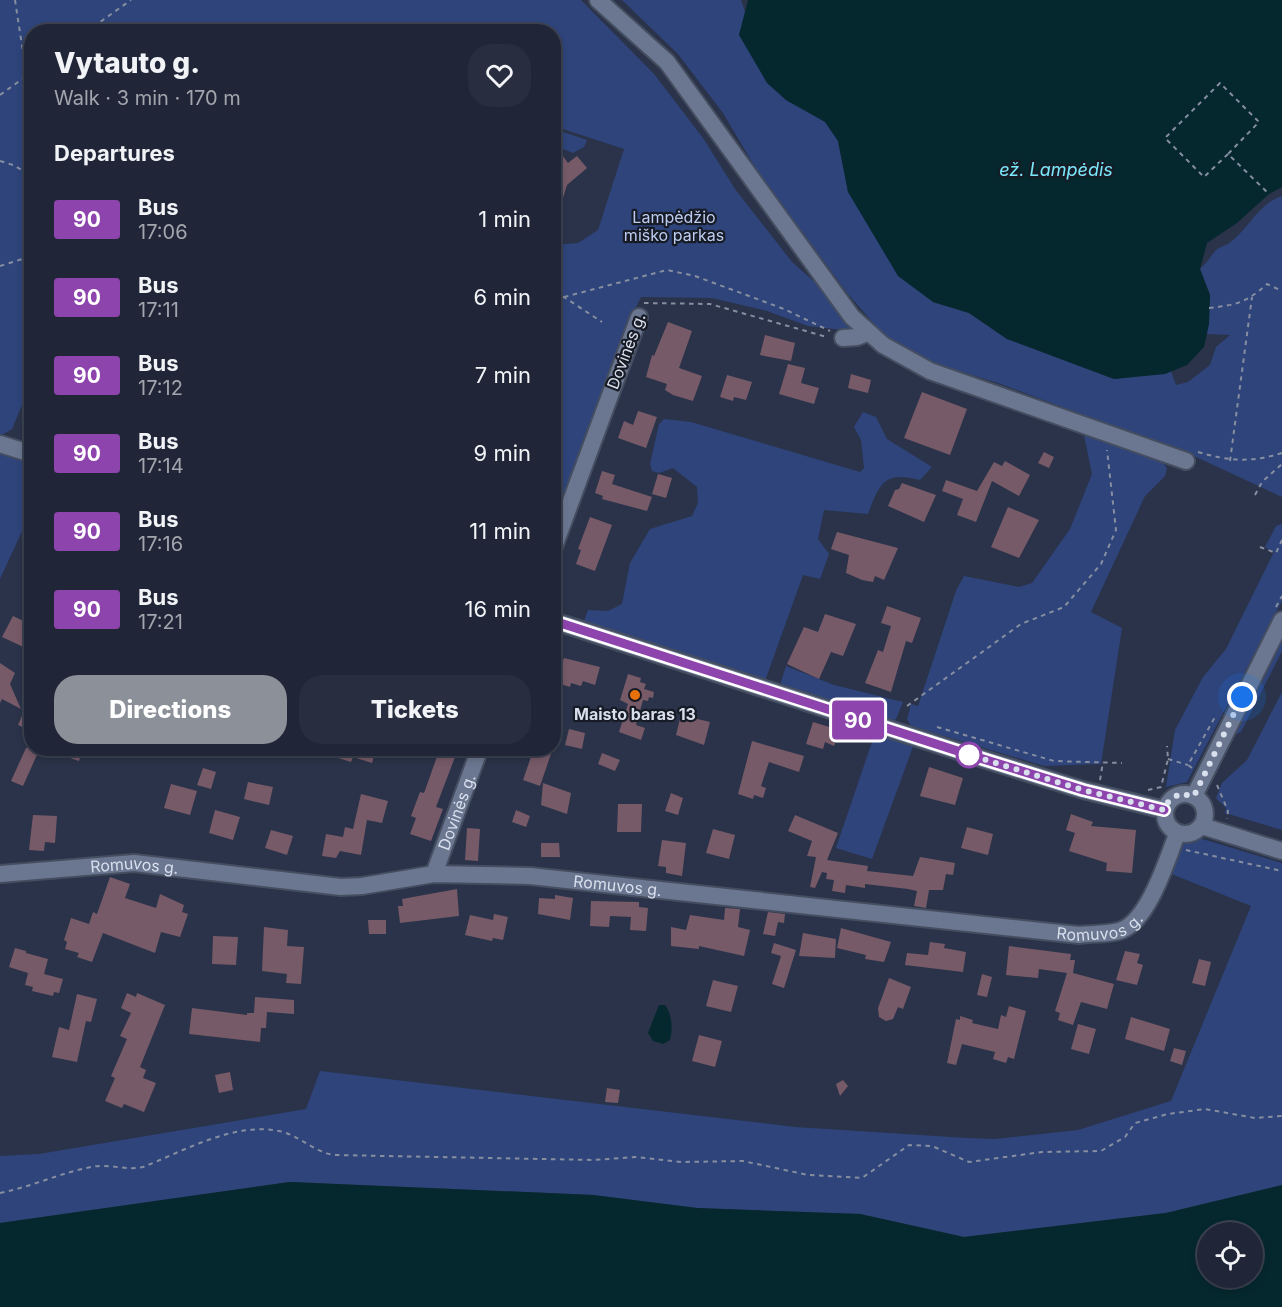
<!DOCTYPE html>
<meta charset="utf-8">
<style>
body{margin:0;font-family:Inter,sans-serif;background:#282e3f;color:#f1f3f6;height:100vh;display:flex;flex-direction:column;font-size:22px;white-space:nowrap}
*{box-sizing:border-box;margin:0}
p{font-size:20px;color:#a2a5ad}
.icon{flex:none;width:33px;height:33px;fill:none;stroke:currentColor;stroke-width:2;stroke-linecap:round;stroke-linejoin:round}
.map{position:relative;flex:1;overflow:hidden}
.panel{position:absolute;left:24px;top:24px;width:537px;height:732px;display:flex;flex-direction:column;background:#202637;border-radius:24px;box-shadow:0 3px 9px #0003,0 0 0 2px #3d4352}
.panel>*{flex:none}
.badge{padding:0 12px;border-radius:4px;font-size:21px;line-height:39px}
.fabs{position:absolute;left:1197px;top:1222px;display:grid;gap:12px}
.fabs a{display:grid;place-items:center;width:66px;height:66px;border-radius:50%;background:#202637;box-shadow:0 3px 9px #0003,0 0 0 2px #3d4352;font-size:30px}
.you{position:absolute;width:30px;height:30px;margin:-15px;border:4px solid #fff;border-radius:50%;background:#1a73e8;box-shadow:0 0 0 9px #1a73e833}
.map>.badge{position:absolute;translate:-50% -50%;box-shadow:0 0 0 3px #fff}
h2{padding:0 30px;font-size:22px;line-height:54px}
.round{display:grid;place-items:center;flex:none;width:63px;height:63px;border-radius:24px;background:#282e3f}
.summary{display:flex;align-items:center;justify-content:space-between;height:102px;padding:0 30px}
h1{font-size:28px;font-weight:800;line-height:45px}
.action{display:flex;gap:12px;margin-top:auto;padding:12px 30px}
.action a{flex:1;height:69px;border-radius:24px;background:#8c9099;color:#fff;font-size:24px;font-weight:800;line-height:69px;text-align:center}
.action a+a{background:#282e3f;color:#f1f3f6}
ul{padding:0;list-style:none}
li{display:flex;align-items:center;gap:18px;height:78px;padding:0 30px}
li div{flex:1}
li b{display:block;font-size:22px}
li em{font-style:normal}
li .badge{min-width:66px;font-weight:700;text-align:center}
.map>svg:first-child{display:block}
.green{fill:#2e447b}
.water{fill:#05282e;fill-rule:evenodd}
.building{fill:#775a68}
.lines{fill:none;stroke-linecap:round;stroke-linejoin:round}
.street-casing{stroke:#454e60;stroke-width:20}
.path{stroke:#868ea0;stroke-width:2;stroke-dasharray:4.5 4.5;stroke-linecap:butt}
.street{stroke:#6b7790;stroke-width:16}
.line-casing{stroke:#fff;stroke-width:14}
.line{stroke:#8e44ad;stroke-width:9}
.walk{stroke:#d8dfed;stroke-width:6;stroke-dasharray:0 10.8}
.food-dot{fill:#e8710a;stroke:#171b25;stroke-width:2}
.stop-dot{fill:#fff;stroke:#8e44ad;stroke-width:3}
.labels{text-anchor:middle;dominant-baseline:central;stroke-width:4.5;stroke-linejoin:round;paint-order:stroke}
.park-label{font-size:16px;fill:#bdcdf1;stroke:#171b25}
.street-label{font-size:16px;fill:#d8dfed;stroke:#171b25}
.poi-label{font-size:16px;font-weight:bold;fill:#d8dfed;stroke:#171b25}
.water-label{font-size:18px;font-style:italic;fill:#79e8fa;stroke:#171b25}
</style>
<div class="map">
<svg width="1282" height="1307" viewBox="0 0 1282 1307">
<rect width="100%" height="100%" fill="#2a3349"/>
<path class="green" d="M0,0H581L654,74L703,138L735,189L792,262L826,292L852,331L808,326L767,311L712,298L641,297L626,327L554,526V245L578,243L598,230L624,149L554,126V32H32L31,384L12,429L0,436Z
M622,0H741L746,15L739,35L786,100L826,122L838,141L848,192L933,302L969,313L1007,339L1114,379L1171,371L1176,385L1188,382L1210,365L1216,347L1230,335L1207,334L1210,295L1200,269C1207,263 1210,257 1216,250C1219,247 1224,246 1228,244C1249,230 1257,204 1282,196V497L1196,457L998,383L914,357L882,333L848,294L758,172L723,113L678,54Z
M560,131L587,140L584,147L573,153L563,149L557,139Z
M863,412L876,417L887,439L932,467L920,480C885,471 880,482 868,514L824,510L818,539L829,554L820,579L803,575L765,681L583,624L588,610L608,611L622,604L630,563L650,529L692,516L698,503L697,487L673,468L659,473L652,471L650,464L659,424L664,419L691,422L860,472L864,468L861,440L854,427Z
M1084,435L1161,460L1167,468L1165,476L1145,496L1091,612L1122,628L1101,764L1044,766L911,726L907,719L911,704L918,706L956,591L964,576L1019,587L1032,583L1070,529L1092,474Z
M0,453L32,462L31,512L0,579Z
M1282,524V601L1187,782L1166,787L1175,730L1203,677L1226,649L1274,552L1265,547L1276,526Z
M1282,637V651L1241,732L1236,734L1235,729Z
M786,666L834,685L903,702L896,719L891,721L783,690L780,685Z
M1282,692V830L1225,813L1226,808L1216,798L1222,783L1247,760Z
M875,733L914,744L872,859L836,848Z
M1189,838H1199L1282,863V1185L1166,1213L964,1237L860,1214L697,1208L593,1195L290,1182L0,1223V1156L39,1154L306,1109L320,1071L795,1127L967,1138L995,1139L1078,1130L1171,1101L1251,906L1169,873L1182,842Z"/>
<path class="water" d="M748,0H1282V187L1269,194L1237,223L1207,243L1200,269L1210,295L1209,324L1204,347L1187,365L1165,374L1114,379L1007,339L969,313L933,302L898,276L848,192L838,141L825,122L786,100L767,83L739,35Z
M659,1005H665C672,1014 673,1029 670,1040L663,1044L653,1041L648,1033Z
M290,1182L593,1195L697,1208L860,1214L964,1237L1166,1213L1282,1185V1307H0V1223ZM1208,1233H1252V1278H1208Z"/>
<path class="building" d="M554,144L568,163L577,156L587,168L567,185L556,221H554Z
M668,322L692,331L679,368L702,376L693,401L673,395L665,390L667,384L646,377L652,355L654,356Z
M765,335L795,343L791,361L760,355Z
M788,364L805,368L801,383L819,388L814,404L779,394Z
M851,374L871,380L868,393L848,388Z
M727,375L752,382L746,400L734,397L733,401L720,397Z
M922,392L967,409L950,455L904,438Z
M638,411L657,417L646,448L618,438L624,421L633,425Z
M1044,452L1054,457L1049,468L1038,463Z
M1005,461L1030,475L1019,496L992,481L976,522L957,515L963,499L942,491L946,480L977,491L994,462L1002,466Z
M602,471L615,475L612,484L652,497L647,511L602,499L603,496L595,493Z
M658,474L672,478L666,498L652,494Z
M902,483L936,495L924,522L888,506L895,490L899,489Z
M1008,507L1039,520L1019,558L991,547Z
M590,517L612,525L595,571L576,564L581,550L578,549Z
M837,532L898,548L884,580L875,576L873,582L862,580L846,573L849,555L831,549Z
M887,606L921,618L912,643L906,641L891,692L865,683L878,650L883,652L891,626L881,623Z
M825,614L856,624L843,656L831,652L819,679L787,664L804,627L818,632Z
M13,616L32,625V651L2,637Z
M564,658L600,667L595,685L583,681L581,686L571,683L570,687L554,682V663L561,665Z
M0,663L15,673L10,684L21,709L2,699L0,703Z
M628,674L641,678L640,682L646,684L644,689L654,692L653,698L649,697L648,701L643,700L636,725L645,728L641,740L619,732L628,704L620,700Z
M31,694H32V731L18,725Z
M681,715L710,722L704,745L676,735Z
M813,722L839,730L834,746L825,742L823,749L806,744Z
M569,729L585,733L582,749L565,745Z
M752,741L804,756L799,772L769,762L761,786L766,788L763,798L754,795L753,799L738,794Z
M26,748H40L23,786L11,781Z
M49,748H83L79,761L49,751Z
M316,748H370L375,752L372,763L353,757L351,762L316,751Z
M534,748L552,751L540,786L523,780Z
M439,751L455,757L436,807L443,809L431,841L410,834L416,818L411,816L420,792L424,793Z
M602,753L620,760L615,771L598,764Z
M929,767L963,778L955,805L920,796Z
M203,768L216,772L211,789L197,785Z
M248,782L273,787L269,805L244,799Z
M543,783L571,793L567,814L541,805Z
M171,784L197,791L190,815L164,808Z
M671,793L683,798L678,815L665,811Z
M361,794L388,801L382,823L367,820L361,855L340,851L336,858L322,856L326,834L343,837L345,827L353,829Z
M618,804H642L641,832H617Z
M215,810L240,817L233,840L209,833Z
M516,810L530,816L526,827L512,822Z
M1071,814L1093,822L1091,826L1136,830L1132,873L1106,871L1107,863L1069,851L1075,833L1066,830Z
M33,815L57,816L55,843L45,842L44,851L29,850Z
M795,815L838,833L827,860L868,866L867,871L913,876L920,857L955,863L953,875L946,874L943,890H929L926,908L914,906L917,891L908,889L865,884V888L846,885L845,893L832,891L834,880L826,879L827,873L822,872L815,888L810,887L816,857L807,856L812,841L788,831Z
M967,827L993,834L988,855L961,848Z
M467,828L480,829L478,861L465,860Z
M713,829L735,835L729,859L706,853Z
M271,830L293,836L287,855L265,848Z
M662,840L686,843L682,876L666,873V867L658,866Z
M541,843H559L560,857H541Z
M110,877L130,884L125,898L156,908L160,894L184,905L182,912L188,914L180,937L161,932L155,953L103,933L92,962L77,957L79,953L65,949L67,942L64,940L71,918L89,924L93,912L97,914Z
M457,889L459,916L400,923L398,906H403L402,899Z
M555,895L573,898L570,920L538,914L539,898L555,899Z
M591,901L639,902V907L648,908L646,931L630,930L631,917L610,916L609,927L590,926Z
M725,908L740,909L738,927L750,930L744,956L699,946V949L671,946V927L686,930L690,915L724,920Z
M768,912L785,914L784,923L778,922L775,936L763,934Z
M494,914L508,917L503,940L493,938L492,941L465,935L470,915L493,920Z
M368,920H386V934H369Z
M264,927L288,930L287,946L304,947L301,984L286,983L287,974L262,971Z
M841,928L891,942L884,962L865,959L866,955L837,948Z
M803,933L836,939L835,958L799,956Z
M213,936L238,937L236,965L212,964Z
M930,942L945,944L944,948L966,952L963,972L905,965L907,953L928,955Z
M774,943L796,950L784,988L772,984L781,956L771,953Z
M1009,946L1071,954L1070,960H1075L1073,973L1114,984L1107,1009L1081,1002L1073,1025L1058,1020L1060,1013L1055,1011L1067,973L1039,969L1038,978L1006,975Z
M15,948L26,951V953L48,959L44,974L63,979L59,993L54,992L53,996L32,991L33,987L25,985L28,973L9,967Z
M1125,951L1140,954L1137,963L1143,965L1137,985L1116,980Z
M1199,959L1211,962L1205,986L1192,983Z
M982,974L992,977L987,997L977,995Z
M889,978L911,987L903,1009L898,1007L893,1019L886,1021L879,1017L878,1008Z
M713,980L738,986L731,1012L706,1006Z
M127,993L136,997L137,993L165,1005L140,1067L146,1070L143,1078L156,1083L144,1112L124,1104L122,1108L105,1101L115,1078L111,1076L127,1039L120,1036L131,1013L121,1008Z
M77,994L97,999L91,1022L86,1021L77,1062L52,1057L59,1027L69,1030Z
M255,997L294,1000V1014L267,1012L266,1028H261L260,1042L189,1034L192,1008L247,1015V1013H254Z
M1009,1006L1026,1011L1014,1059L1008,1057L1006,1063L993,1059L995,1052L962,1044L956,1065L947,1063L956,1019L960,1020V1016L973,1020L972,1023L998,1029L1001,1015L1006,1017Z
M1131,1017L1170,1029L1164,1051L1125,1039Z
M1078,1024L1096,1029L1089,1054L1071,1049Z
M699,1035L722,1041L715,1067L692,1061Z
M1174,1048L1186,1051L1182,1065L1170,1061Z
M230,1072L233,1090L219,1093L215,1075Z
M843,1080L848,1086L840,1096L836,1084Z
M607,1088L620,1090L618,1103L605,1102Z"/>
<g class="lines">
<g class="street-casing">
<g id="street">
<path d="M598,0L667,62L852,317L883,345L930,371L1186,461"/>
<path d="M843,338L857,337L867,333"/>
<path d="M0,444L32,454"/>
<path d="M554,547L639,317"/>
<path d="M554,621L967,754L1083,790L1165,810"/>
<circle cx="1185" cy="814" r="20"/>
<path d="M1194,796L1282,620"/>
<path d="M1202,826L1282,851"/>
<path id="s1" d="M0,874L134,863L341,887L362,886L434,874L530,876L1079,935C1092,933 1110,935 1122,930C1149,919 1167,860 1177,834"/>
<path id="s2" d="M434,874L480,748"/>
</g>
</g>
<path class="path" d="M15,0L32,111
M86,32L131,0
M0,95L32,72
M1228,154L1204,177L1165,138L1220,83L1259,122L1228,154L1269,194
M0,161L13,165L32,176
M0,266L32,256
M564,297L667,270L695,276L784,309L830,331
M554,300L564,297L602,322
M644,303L710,304L827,337
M1209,308C1236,305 1246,303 1267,284L1282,291
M1198,452C1229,461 1250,463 1282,453
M1230,461L1252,297
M1255,495L1262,482L1282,464
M1260,547L1276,553L1282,540
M1276,607L1282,596
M907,706L1021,624L1064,607L1101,564L1116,530L1107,450
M937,727L1054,761L1122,763
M1168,759L1188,765
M1192,768L1188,765L1215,717
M1100,780L1103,762
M1217,785L1228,811L1227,819
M1148,790L1161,787L1168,759L1167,746
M1186,850L1282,871
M0,1193C31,1187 60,1173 91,1167C108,1163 125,1171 143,1167C184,1151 233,1122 279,1131C299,1135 314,1152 334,1155L594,1160L636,1157L681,1162L743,1161L808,1175L862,1178L909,1145L932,1146L969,1162L1042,1152L1101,1151L1125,1137L1135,1123L1168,1114L1205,1109L1255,1118L1282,1116"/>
<use href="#street" class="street"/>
</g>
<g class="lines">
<g class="line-casing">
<path id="line" d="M554,621L967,754L1083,790L1164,810"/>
</g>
<use href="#line" class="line"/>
<path class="walk" d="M969,755L967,754L1083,790L1164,810L1167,803L1179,794L1194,796L1242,697"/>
</g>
<circle class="food-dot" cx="635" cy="695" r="6"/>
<circle class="stop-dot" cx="969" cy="755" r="12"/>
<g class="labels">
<g class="park-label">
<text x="674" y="217">Lampėdžio<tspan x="674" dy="18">miško parkas</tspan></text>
</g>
<g class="street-label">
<text transform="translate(626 351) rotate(-69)">Dovinės g.</text>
<text stroke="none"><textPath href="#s2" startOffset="66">Dovinės g.</textPath></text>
<text stroke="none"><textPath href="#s1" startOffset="135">Romuvos g.</textPath></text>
<text stroke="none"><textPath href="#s1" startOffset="621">Romuvos g.</textPath></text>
<text stroke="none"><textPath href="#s1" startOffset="1107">Romuvos g.</textPath></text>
</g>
<g class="poi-label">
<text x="635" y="714">Maisto baras 13</text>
</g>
<g class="water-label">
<text x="1056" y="169">ež. Lampėdis</text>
</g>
</g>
</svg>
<div class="fabs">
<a><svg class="icon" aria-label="locate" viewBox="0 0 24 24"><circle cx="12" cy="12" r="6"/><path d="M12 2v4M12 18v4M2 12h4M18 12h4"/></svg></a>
</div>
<div class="you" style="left:1242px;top:697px"></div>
<b class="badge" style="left:858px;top:720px;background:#8e44ad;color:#fff">90</b>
<section class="panel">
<div class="summary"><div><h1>Vytauto g.</h1><p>Walk · 3 min · 170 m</p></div><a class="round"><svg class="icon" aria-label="heart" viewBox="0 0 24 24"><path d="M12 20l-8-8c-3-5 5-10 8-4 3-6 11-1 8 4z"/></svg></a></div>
<h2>Departures</h2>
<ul>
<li><span class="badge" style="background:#8e44ad;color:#fff">90</span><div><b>Bus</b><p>17:06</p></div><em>1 min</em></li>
<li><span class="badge" style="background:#8e44ad;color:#fff">90</span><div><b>Bus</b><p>17:11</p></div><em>6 min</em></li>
<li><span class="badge" style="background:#8e44ad;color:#fff">90</span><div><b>Bus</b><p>17:12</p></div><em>7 min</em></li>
<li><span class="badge" style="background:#8e44ad;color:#fff">90</span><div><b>Bus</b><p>17:14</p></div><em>9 min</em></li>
<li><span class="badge" style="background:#8e44ad;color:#fff">90</span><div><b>Bus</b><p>17:16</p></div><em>11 min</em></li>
<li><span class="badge" style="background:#8e44ad;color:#fff">90</span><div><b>Bus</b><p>17:21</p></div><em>16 min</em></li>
</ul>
<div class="action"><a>Directions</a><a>Tickets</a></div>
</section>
</div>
